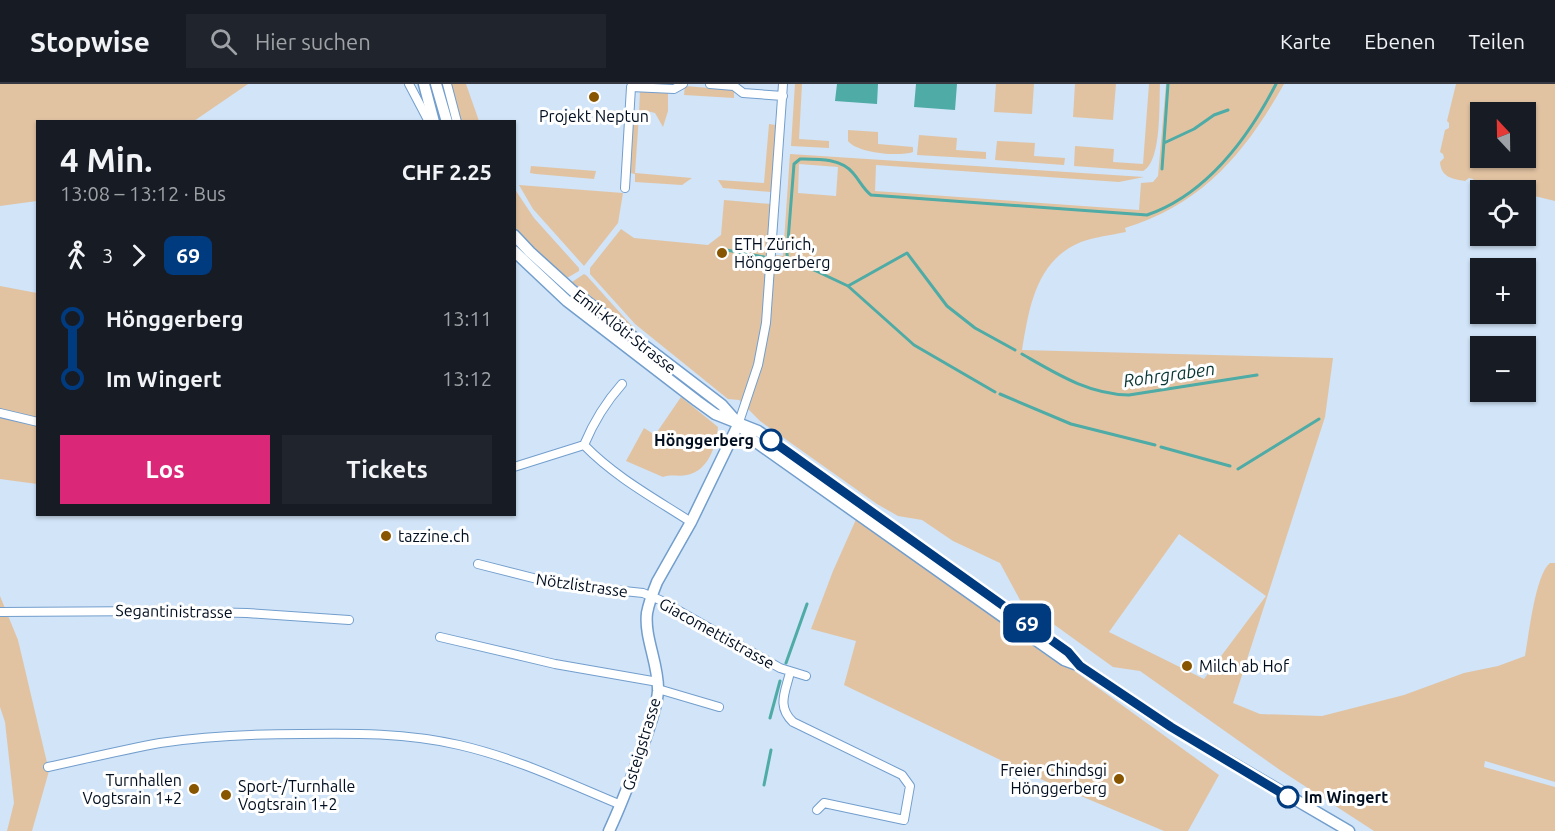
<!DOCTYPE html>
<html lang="de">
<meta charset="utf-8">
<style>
body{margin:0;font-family:Ubuntu,sans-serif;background:#20242c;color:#f1f3f6;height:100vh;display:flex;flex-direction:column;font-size:22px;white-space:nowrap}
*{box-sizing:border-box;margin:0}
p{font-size:20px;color:#9ea1a6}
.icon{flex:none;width:33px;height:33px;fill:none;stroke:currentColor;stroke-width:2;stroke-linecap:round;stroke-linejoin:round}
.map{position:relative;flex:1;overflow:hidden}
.sheet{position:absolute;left:36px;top:36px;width:480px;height:396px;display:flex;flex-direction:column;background:#171b24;border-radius:0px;box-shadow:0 2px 4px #0004}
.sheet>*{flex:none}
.badge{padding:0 12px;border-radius:9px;font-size:21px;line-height:39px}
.needle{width:39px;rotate:338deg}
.buttons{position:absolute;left:1470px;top:18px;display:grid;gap:12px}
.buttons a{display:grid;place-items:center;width:66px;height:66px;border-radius:0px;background:#171b24;box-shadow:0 2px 4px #0004;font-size:30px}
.map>.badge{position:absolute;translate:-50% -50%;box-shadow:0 0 0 3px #fff}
.legs{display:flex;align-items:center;gap:9px;height:66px;padding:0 24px;font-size:20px}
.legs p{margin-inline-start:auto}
.headline{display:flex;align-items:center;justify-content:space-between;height:102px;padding:0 24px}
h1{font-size:33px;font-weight:600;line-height:45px}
.primary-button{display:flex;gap:12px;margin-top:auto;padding:12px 24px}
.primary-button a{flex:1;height:69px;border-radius:0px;background:#db2777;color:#fff;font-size:24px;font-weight:600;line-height:69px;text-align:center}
.primary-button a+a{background:#20242c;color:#f1f3f6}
ul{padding:0 24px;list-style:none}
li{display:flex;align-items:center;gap:21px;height:60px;font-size:22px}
li i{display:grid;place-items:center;width:9px;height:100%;margin:0 8px;background:currentColor}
li i::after{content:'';width:15px;height:15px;margin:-8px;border:4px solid;border-radius:50%;background:#171b24}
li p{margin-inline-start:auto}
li:first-child i{background:linear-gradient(#0000 50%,currentColor 0)}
li:last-child i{background:linear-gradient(currentColor 50%,#0000 0)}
header{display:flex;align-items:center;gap:36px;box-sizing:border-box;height:84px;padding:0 30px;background:#171b24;border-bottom:2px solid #363941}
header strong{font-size:28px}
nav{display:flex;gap:33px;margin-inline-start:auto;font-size:21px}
.search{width:420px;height:54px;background:#20242c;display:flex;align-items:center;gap:15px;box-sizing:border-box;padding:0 21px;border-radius:0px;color:#9ea1a6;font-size:22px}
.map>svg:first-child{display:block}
.green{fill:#e1c3a2;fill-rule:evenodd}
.water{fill:#4eaba5}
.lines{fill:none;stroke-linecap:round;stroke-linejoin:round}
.stream{stroke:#4eaba5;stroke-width:3}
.minor-casing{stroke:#729ecd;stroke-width:10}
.tertiary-casing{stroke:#729ecd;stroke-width:13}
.minor{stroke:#fff;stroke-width:8}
.tertiary{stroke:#fff;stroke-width:10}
.line-1-casing{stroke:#fff;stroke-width:14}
.line-1{stroke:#003b80;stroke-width:9}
.poi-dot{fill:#850;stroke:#fff;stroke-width:2}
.stop-1-dot{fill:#fff;stroke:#003b80;stroke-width:3}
.labels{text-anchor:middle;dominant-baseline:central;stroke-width:6;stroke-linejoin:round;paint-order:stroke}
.poi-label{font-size:16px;fill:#010e1f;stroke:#fff;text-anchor:start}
.street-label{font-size:16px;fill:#010e1f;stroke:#fff}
.stop-label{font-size:16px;font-weight:bold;fill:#010e1f;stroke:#fff;text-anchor:end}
.water-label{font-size:18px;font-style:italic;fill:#093634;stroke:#fff}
</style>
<header>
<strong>Stopwise</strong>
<div class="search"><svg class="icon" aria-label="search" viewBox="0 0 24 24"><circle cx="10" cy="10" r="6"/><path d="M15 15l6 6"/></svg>Hier suchen</div>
<nav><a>Karte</a><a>Ebenen</a><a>Teilen</a></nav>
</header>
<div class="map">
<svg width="1555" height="747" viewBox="0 0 1555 747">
<rect width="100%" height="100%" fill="#d1e4f8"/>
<path class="green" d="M0,0H248L194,37L38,38L37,117L0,122Z
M451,0H466L479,37H461Z
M795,0H802L799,55L829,57V64L791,62Z
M996,0H1034L1032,30L994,28Z
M1075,0H1116L1113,36L1073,33Z
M1149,0H1160C1159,20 1162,78 1143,87L1074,82L1075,62L1114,65L1113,78L1143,80Z
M1166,0H1284C1246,68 1202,121 1125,144L1126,148C1111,151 1095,153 1081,158C1036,176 1029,224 1022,266L1333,274L1325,333L1233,619L1260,630L1322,632L1404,611L1464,589L1498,582L1525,572C1529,551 1535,491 1550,479H1555V698L1485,677L1484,683L1555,703V747H1374L1280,686L1140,587L1113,583L1020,516L1000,479L953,457L922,436L898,432L877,420L760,337L739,316L728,315L635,240L590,190V184L621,145L634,154L708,161L721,151L724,116L771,120L767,170L783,172L790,70L1144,93L1119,98L876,81L875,107L1139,126L1141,99L1153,98L1158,92ZM799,80L838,83L836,112L798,109ZM1179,450L1266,512L1204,595L1109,548Z
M1456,0H1555V117L1526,110V106L1516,105L1506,106L1476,100L1473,95L1469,94L1465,97C1452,95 1441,93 1440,78L1444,74L1443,70L1440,68L1445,46L1449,44V39L1447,37ZM1480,28H1526V74H1480Z
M685,2L734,6V14L684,11Z
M640,6L668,8V27L663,43L655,29L647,27L639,31L635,89L692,94L682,101L635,98V90L630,89L633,31H639Z
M769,40L776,41L771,108L723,104L718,96L764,99Z
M848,46L878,48V60L913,63V68C899,73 857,69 848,57Z
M919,51L957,54L956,66L986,68V75L917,71Z
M997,57L1035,59L1034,72L1065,74L1064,81L995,76Z
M531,82L596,87L594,95L536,90L530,89Z
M519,101L623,109L618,139L584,182L533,125Z
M514,104L534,134L579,184V187L567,194L534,164L515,143Z
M584,190L587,192L640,251L572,198Z
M0,202L37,209V335L0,326Z
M681,313L718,343C716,363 708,387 687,391C679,393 671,390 663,393L626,377L644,344L655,351Z
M0,332L37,341V400L0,395Z
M858,431L1219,691L1188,747H1164L1038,694L844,601L856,557L811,545L833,487Z
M0,512L18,556L49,687L32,747H7L14,719L5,638L0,623Z"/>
<path class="water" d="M837,0H878L877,20L835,17Z
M916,0H957L955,26L914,23Z"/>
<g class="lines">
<path class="stream" d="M1164,59L1194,45L1214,31L1228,26
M1162,85L1168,0
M721,165L764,173
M784,176L814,186L848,202L914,261L995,308
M788,177L787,170L794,80L800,75C818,75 841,74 853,89C860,97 863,105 871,111L1147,131C1207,110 1248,54 1276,0
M848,202L907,169L947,222L975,244L1015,266
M1022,270C1057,290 1088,310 1129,311L1257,291
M1000,310L1071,340L1155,361
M1161,363L1230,382
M1238,385L1319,335
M786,579L807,520
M770,634L780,597
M764,701L771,666"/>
<g class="minor-casing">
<path id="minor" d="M409,0L429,38
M447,0L457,38
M710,0L734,2L743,9L783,12
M631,3L674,5L683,0
M625,104L631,3
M0,329L38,338
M738,341L758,281L766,239L783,0
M584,361C615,393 654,414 691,438
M584,361C594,337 605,319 622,300
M514,383L584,361
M478,480L557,500L643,509L660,516L780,584L806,592
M0,528L158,527L247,529L349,536
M440,553L555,580L658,598
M790,588C786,607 776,622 793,638L902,691L910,702L904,736L824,719L817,726
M658,605L719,623
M48,683C85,675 122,666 160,659C206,652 254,650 301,650C354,649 407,649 459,661C516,674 568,699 621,721"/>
</g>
<g class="tertiary-casing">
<path id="tertiary" d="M424,0L434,38
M436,0L447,38
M514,151L530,168L573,207L722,321L753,356L1064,576L1080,582L1171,643L1349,747
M514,167L567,217L697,317L715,330L758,347L1068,568L1080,582
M609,747C623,717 634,687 645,656C650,641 657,623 658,607C659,580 644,554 647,529C649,518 653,508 657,498L691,438L738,341"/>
</g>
<use href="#minor" class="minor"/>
<use href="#tertiary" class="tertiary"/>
</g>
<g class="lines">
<g class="line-1-casing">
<path id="line-1" d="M771,356L1068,568L1080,582L1171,643L1288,713"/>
</g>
<use href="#line-1" class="line-1"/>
</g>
<g class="poi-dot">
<circle cx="594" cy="13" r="6"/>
<circle cx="722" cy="169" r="6"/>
<circle cx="386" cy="452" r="6"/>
<circle cx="1187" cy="582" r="6"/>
<circle cx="1119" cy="695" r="6"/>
<circle cx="194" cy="705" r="6"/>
<circle cx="226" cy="711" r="6"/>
</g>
<g class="stop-1-dot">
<circle cx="771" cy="356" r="10"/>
<circle cx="1288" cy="713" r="10"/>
</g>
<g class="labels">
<g class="poi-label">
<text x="594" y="32" text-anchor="middle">Projekt Neptun</text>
<text x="734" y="160">ETH Zürich,<tspan x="734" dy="18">Hönggerberg</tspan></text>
<text x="398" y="452">tazzine.ch</text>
<text x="1199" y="582">Milch ab Hof</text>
<text x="1107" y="686" text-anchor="end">Freier Chindsgi<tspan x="1107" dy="18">Hönggerberg</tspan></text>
<text x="182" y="696" text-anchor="end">Turnhallen<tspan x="182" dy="18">Vogtsrain 1+2</tspan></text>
<text x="238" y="702">Sport-/Turnhalle<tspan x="238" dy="18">Vogtsrain 1+2</tspan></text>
</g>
<g class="street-label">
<text transform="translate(625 247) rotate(38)">Emil-Klöti-Strasse</text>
<text transform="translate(582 501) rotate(8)">Nötzlistrasse</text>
<text transform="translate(174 527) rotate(1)">Segantinistrasse</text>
<text transform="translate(717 549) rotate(29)">Giacomettistrasse</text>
<text transform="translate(641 660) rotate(-73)">Gsteigstrasse</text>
</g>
<g class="stop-label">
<text x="754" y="356">Hönggerberg</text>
<text x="1304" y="713" text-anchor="start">Im Wingert</text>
</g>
<g class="water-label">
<text transform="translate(1169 290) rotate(-8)">Rohrgraben</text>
</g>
</g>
</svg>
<div class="buttons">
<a><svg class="needle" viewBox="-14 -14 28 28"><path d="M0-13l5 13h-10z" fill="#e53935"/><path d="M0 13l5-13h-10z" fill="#9ea1a6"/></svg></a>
<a><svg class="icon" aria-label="locate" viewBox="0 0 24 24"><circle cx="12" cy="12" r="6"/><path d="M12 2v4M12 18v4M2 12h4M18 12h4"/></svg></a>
<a>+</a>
<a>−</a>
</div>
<b class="badge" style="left:1027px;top:539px;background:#003b80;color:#fff">69</b>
<section class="sheet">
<div class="headline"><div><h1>4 Min.</h1><p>13:08 – 13:12 · Bus</p></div><b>CHF 2.25</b></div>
<div class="legs"><svg class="icon" aria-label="walk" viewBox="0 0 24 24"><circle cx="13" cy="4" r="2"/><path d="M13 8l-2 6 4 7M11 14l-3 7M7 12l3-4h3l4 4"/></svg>3<svg class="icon" aria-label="forward" viewBox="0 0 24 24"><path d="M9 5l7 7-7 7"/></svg><b class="badge" style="background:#003b80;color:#fff">69</b></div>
<ul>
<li><i style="color:#003b80"></i><b>Hönggerberg</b><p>13:11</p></li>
<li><i style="color:#003b80"></i><b>Im Wingert</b><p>13:12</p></li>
</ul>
<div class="primary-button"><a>Los</a><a>Tickets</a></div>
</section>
</div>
